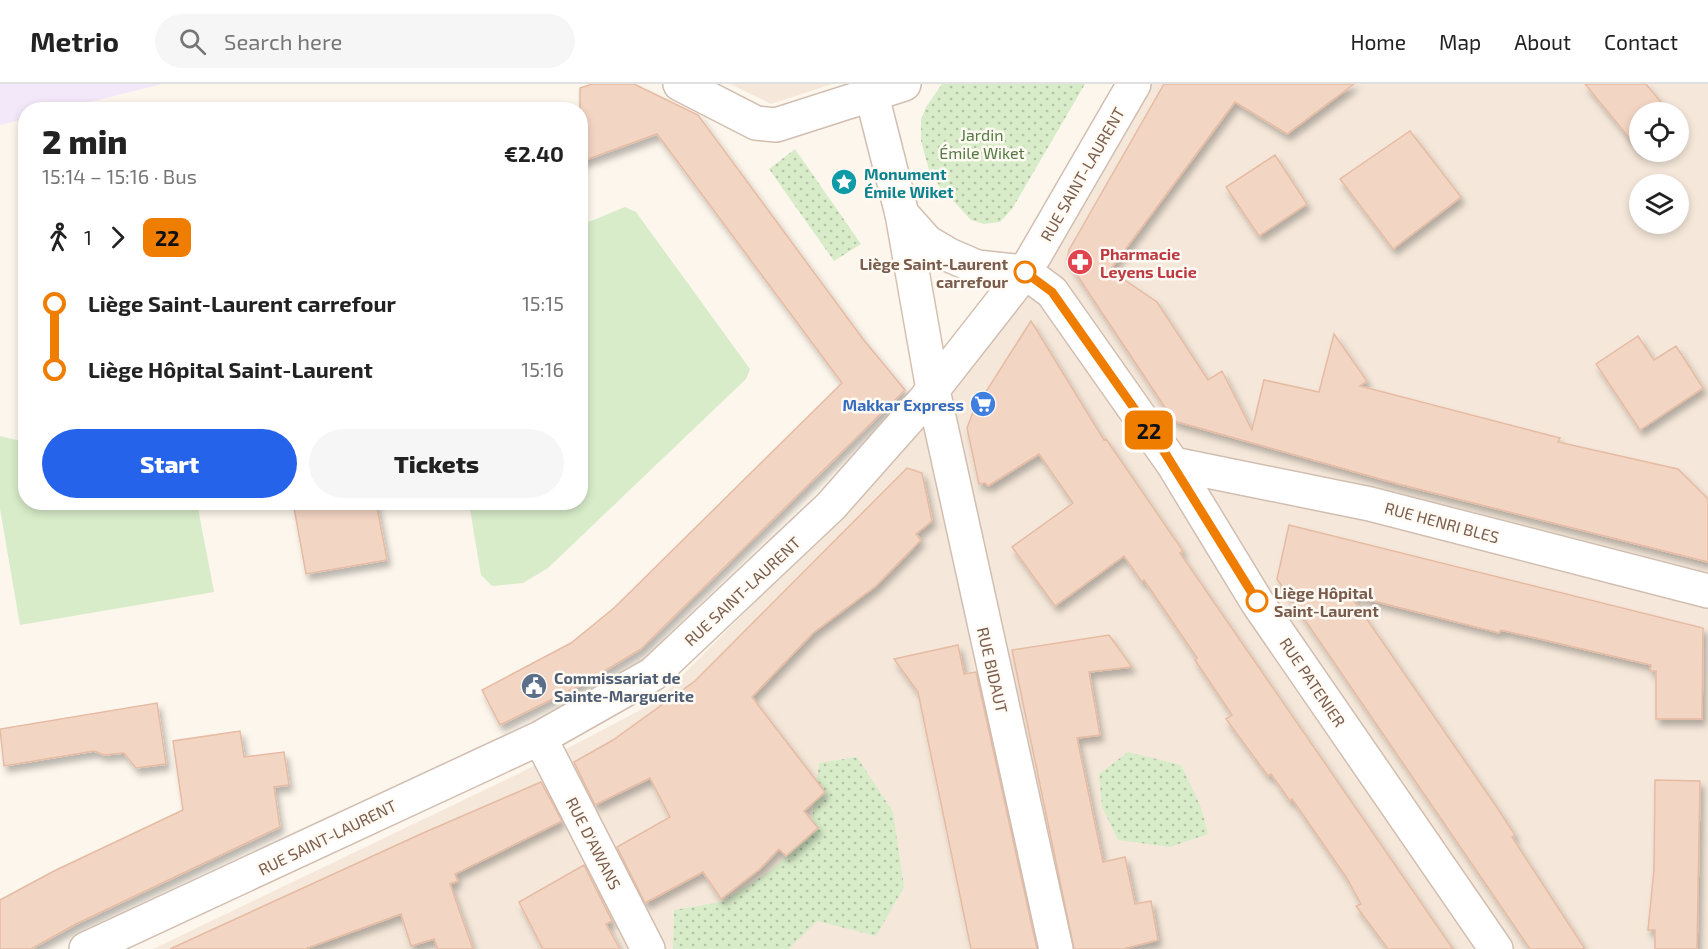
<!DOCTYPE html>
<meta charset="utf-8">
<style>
body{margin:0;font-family:"Exo 2",sans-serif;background:#f6f6f6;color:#222;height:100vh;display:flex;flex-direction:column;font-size:22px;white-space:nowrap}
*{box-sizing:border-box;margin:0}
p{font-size:20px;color:#767676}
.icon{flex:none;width:33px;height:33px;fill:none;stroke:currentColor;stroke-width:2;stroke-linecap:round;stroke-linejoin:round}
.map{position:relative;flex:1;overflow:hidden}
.side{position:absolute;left:18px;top:18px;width:570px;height:408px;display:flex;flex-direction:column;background:#fff;border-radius:24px;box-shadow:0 3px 9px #0003}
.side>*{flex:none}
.badge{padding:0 12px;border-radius:9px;font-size:21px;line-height:39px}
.tools{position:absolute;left:1629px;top:18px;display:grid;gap:12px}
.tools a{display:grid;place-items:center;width:60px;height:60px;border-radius:50%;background:#fff;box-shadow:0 3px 9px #0003;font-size:30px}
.map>.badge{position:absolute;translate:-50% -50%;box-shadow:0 0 0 3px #fff}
.legs{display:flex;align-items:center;gap:9px;height:66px;padding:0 24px;font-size:20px}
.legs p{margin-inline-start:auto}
.head{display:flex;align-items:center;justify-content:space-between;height:102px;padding:0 24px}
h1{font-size:33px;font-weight:800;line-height:45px}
.cta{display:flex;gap:12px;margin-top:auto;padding:12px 24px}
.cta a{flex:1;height:69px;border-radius:36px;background:#2563eb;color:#fff;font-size:24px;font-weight:800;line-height:69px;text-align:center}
.cta a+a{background:#f6f6f6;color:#222}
ul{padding:0 24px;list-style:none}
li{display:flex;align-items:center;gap:21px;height:66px;font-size:22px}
li i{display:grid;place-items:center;width:9px;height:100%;margin:0 8px;background:currentColor}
li i::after{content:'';width:15px;height:15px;margin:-8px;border:4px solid;border-radius:50%;background:#fff}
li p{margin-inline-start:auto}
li:first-child i{background:linear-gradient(#0000 50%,currentColor 0)}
li:last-child i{background:linear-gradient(currentColor 50%,#0000 0)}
header{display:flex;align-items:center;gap:36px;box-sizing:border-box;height:84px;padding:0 30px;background:#fff;border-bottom:2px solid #e0e0e0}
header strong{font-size:28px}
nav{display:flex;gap:33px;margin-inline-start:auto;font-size:21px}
.search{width:420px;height:54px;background:#f6f6f6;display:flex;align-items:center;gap:15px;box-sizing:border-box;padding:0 21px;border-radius:33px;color:#767676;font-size:22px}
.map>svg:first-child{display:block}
.residential{fill:#f5e8da;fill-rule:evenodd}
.education{fill:#f3e8fa}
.grass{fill:url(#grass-dots)}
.garden{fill:#d8ecc9}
.building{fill:#f3d5c3;stroke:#e6bba3;stroke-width:1.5;filter:url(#shadow)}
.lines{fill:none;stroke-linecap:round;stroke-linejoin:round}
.street-casing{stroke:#d1beb0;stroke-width:36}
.secondary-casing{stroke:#d6c0b0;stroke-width:36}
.street{stroke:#fff;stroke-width:33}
.secondary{stroke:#fff;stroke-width:33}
.line-1-casing{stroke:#fff;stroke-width:14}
.line-1{stroke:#ef7d00;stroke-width:9}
.stop-1-dot{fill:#fff;stroke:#ef7d00;stroke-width:3}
.labels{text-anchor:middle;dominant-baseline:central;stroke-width:5;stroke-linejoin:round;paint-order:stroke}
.park-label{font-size:16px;fill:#537a41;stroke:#fffaf3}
.culture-label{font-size:16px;font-weight:bold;fill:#0d838f;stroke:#fffaf3;text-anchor:start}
.street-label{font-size:16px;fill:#7a5c4d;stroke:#fffaf3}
.health-label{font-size:16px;font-weight:bold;fill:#be3a42;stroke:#fffaf3;text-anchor:start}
.stop-label{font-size:16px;font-weight:bold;fill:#7a5c4d;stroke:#fffaf3;text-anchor:end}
.shop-label{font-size:16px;font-weight:bold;fill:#366cbe;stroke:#fffaf3;text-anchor:end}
.service-label{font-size:16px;font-weight:bold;fill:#4e5e75;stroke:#fffaf3;text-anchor:start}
</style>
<header>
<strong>Metrio</strong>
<div class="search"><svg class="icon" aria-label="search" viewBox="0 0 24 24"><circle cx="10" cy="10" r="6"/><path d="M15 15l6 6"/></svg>Search here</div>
<nav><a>Home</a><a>Map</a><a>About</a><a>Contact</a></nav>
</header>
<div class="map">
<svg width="1708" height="865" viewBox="0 0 1708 865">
<defs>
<pattern id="grass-dots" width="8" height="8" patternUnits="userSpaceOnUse" patternTransform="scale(1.5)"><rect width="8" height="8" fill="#d8ecc9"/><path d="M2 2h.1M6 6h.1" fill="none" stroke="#b4c2a5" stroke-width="1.8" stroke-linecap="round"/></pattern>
<filter id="shadow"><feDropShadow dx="3.5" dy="6" stdDeviation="3" flood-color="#0004"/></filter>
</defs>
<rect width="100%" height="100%" fill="#fdf6ec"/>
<path class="residential" d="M730,0H832L771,20Z
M1144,0H1708V865H153L518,690L656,618L793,480ZM1640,28H1678V68H1640ZM1640,100H1678V140H1640Z"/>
<path class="education" d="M0,0H162L62,25L26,26L25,35L0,41Z"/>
<path class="grass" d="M942,0H1085L1012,125L1000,138L984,140L971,136L931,93L921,57V36L926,23Z
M795,65L861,160L834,177L769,85Z
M1128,668L1181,681L1201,723L1208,750L1170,763L1118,756L1102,723L1099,690Z
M857,673L893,728L904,803L876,852L817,837L789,865H673L674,826L722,818L770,787L810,751L819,679Z"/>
<path class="garden" d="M625,123L636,128L750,285L746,295L548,484L523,499L492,502L481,491L469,419L580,418L581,141Z
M0,352L25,358L26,418L197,419L214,508L20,541L0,425Z"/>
<path class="building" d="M592,0H634L698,31L863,255L905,306L641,565L585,599L500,641L482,606L571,559L614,524L842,299L657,50L580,78V4Z
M1164,0H1354L1287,50L1235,18L1110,186L1157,218L1208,296L1222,287L1252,346L1264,296L1319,308L1334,250L1367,297L1360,302L1560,354L1558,358L1678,385L1708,415V478L1398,400L1174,337L1067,176L1069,166Z
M1585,0H1646L1669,28H1640V67Z
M1410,47L1461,113L1393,165L1340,95Z
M1275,71L1307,120L1259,152L1226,103Z
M1031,237L1104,356L1106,355L1183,467L1180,469L1453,865H1388L1356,822L1361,820L1346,793L1292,715L1290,717L1271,690L1268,692L1226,635L1232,631L1195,576L1197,574L1144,496L1142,498L1124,472L1055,522L1012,463L1073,419L1039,370L988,402L985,399L979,400L967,344L973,328Z
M1638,252L1654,276L1676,262L1703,304L1640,346L1596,280Z
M907,384L922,389L932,437L916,450L921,456L876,502L813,549L752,613L825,708L804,727L818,744L786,772L779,765L760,785L721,815L703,788L645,819L617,763L670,733L650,694L595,721L574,678L613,656L695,597Z
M293,418H376L387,476L306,490Z
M1289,441L1703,544L1702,635H1656V587H1650L1651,581L1501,546L1499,549L1350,511L1496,722L1515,751L1512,753L1585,865H1530L1277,495Z
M1109,551L1132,583L1089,588L1100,651L1077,654L1103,778L1125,773L1135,820L1151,817L1158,856L1123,865H1074L1012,566Z
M958,561L964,590L976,588L1037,865H971L918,608L894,575Z
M157,619L166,680L136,684L124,669L104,671L94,667L4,682L0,645Z
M240,647L244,673L284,668L289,701L274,703L280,743L76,840L31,865H0V816L54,787L183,726L173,657Z
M1655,696L1700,697L1697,865H1655V846H1648L1654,785Z
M541,698L562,737L455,790L458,797L450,800L473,865H438L434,855L411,862L401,830L305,865H170L423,749Z
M584,781L612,837L606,840L620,865H543L519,818Z"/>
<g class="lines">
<g class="street-casing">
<path id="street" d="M680,0L756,39L776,41L904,0
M869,0L902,130L927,158L949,171L977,183L1025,188
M1025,188L1052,208L1173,380L1257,518L1496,865
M933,306L1056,865
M1173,380L1370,420L1708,507
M540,654L648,865
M86,865L540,654L653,590L831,422L924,317L1025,188L1134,0"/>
</g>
<g class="secondary-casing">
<path id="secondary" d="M902,130L933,306"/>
</g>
<use href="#street" class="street"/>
<use href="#secondary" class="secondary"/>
</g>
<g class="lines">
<g class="line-1-casing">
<path id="line-1" d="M1025,188L1052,208L1160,361L1257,517"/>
</g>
<use href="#line-1" class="line-1"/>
</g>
<defs>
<g id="sight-disc" transform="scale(1.35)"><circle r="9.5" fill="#0f9aa8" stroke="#fffaf3"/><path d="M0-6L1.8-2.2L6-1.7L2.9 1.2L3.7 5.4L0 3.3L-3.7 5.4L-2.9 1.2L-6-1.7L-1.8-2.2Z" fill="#fff"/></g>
<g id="pharmacy-disc" transform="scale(1.35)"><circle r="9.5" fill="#e0444e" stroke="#fffaf3"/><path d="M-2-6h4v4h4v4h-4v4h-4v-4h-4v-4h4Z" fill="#fff"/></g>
<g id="supermarket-disc" transform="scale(1.35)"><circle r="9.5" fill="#3f7fe0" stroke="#fffaf3"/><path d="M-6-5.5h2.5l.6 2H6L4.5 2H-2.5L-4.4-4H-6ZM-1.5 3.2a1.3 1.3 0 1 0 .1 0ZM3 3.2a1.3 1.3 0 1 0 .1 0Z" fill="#fff"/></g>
<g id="civic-disc" transform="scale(1.35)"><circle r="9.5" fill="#5c6f8a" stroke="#fffaf3"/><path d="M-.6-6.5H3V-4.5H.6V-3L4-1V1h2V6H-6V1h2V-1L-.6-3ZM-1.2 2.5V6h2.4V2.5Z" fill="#fff"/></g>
</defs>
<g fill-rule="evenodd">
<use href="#sight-disc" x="844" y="98"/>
<use href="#pharmacy-disc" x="1080" y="178"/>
<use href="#supermarket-disc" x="983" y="320"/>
<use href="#civic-disc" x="534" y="602"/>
</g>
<g class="stop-1-dot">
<circle cx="1025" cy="188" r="10"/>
<circle cx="1257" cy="517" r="10"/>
</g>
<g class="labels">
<g class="park-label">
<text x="982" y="50">Jardin<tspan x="982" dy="18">Émile Wiket</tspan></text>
</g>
<g class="culture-label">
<text x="864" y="89">Monument<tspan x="864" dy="18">Émile Wiket</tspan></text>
</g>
<g class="street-label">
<text transform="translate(1082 90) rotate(-60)">RUE SAINT-LAURENT</text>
<text transform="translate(1442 438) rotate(15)">RUE HENRI BLES</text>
<text transform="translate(742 507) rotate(-43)">RUE SAINT-LAURENT</text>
<text transform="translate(993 586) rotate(77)">RUE BIDAUT</text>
<text transform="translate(1313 598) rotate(56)">RUE PATENIER</text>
<text transform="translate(327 753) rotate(-26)">RUE SAINT-LAURENT</text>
<text transform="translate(594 759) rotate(63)">RUE D'AWANS</text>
</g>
<g class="health-label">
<text x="1100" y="169">Pharmacie<tspan x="1100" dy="18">Leyens Lucie</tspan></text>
</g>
<g class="stop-label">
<text x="1008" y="179">Liège Saint-Laurent<tspan x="1008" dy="18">carrefour</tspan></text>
<text x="1274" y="508" text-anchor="start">Liège Hôpital<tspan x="1274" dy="18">Saint-Laurent</tspan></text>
</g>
<g class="shop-label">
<text x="964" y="320">Makkar Express</text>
</g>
<g class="service-label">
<text x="554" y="593">Commissariat de<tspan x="554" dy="18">Sainte-Marguerite</tspan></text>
</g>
</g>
</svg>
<div class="tools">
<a><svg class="icon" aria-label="locate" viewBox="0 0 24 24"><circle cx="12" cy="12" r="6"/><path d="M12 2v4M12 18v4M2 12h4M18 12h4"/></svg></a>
<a><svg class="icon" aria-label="layers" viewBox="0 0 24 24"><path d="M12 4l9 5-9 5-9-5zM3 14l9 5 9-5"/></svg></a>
</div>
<b class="badge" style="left:1149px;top:346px;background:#ef7d00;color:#111">22</b>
<section class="side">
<div class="head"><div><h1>2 min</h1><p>15:14 – 15:16 · Bus</p></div><b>€2.40</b></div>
<div class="legs"><svg class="icon" aria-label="walk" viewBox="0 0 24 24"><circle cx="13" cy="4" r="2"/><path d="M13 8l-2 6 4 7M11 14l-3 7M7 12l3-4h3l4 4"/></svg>1<svg class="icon" aria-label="forward" viewBox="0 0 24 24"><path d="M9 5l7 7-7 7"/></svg><b class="badge" style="background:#ef7d00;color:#111">22</b></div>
<ul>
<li><i style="color:#ef7d00"></i><b>Liège Saint-Laurent carrefour</b><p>15:15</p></li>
<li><i style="color:#ef7d00"></i><b>Liège Hôpital Saint-Laurent</b><p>15:16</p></li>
</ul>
<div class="cta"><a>Start</a><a>Tickets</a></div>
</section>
</div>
